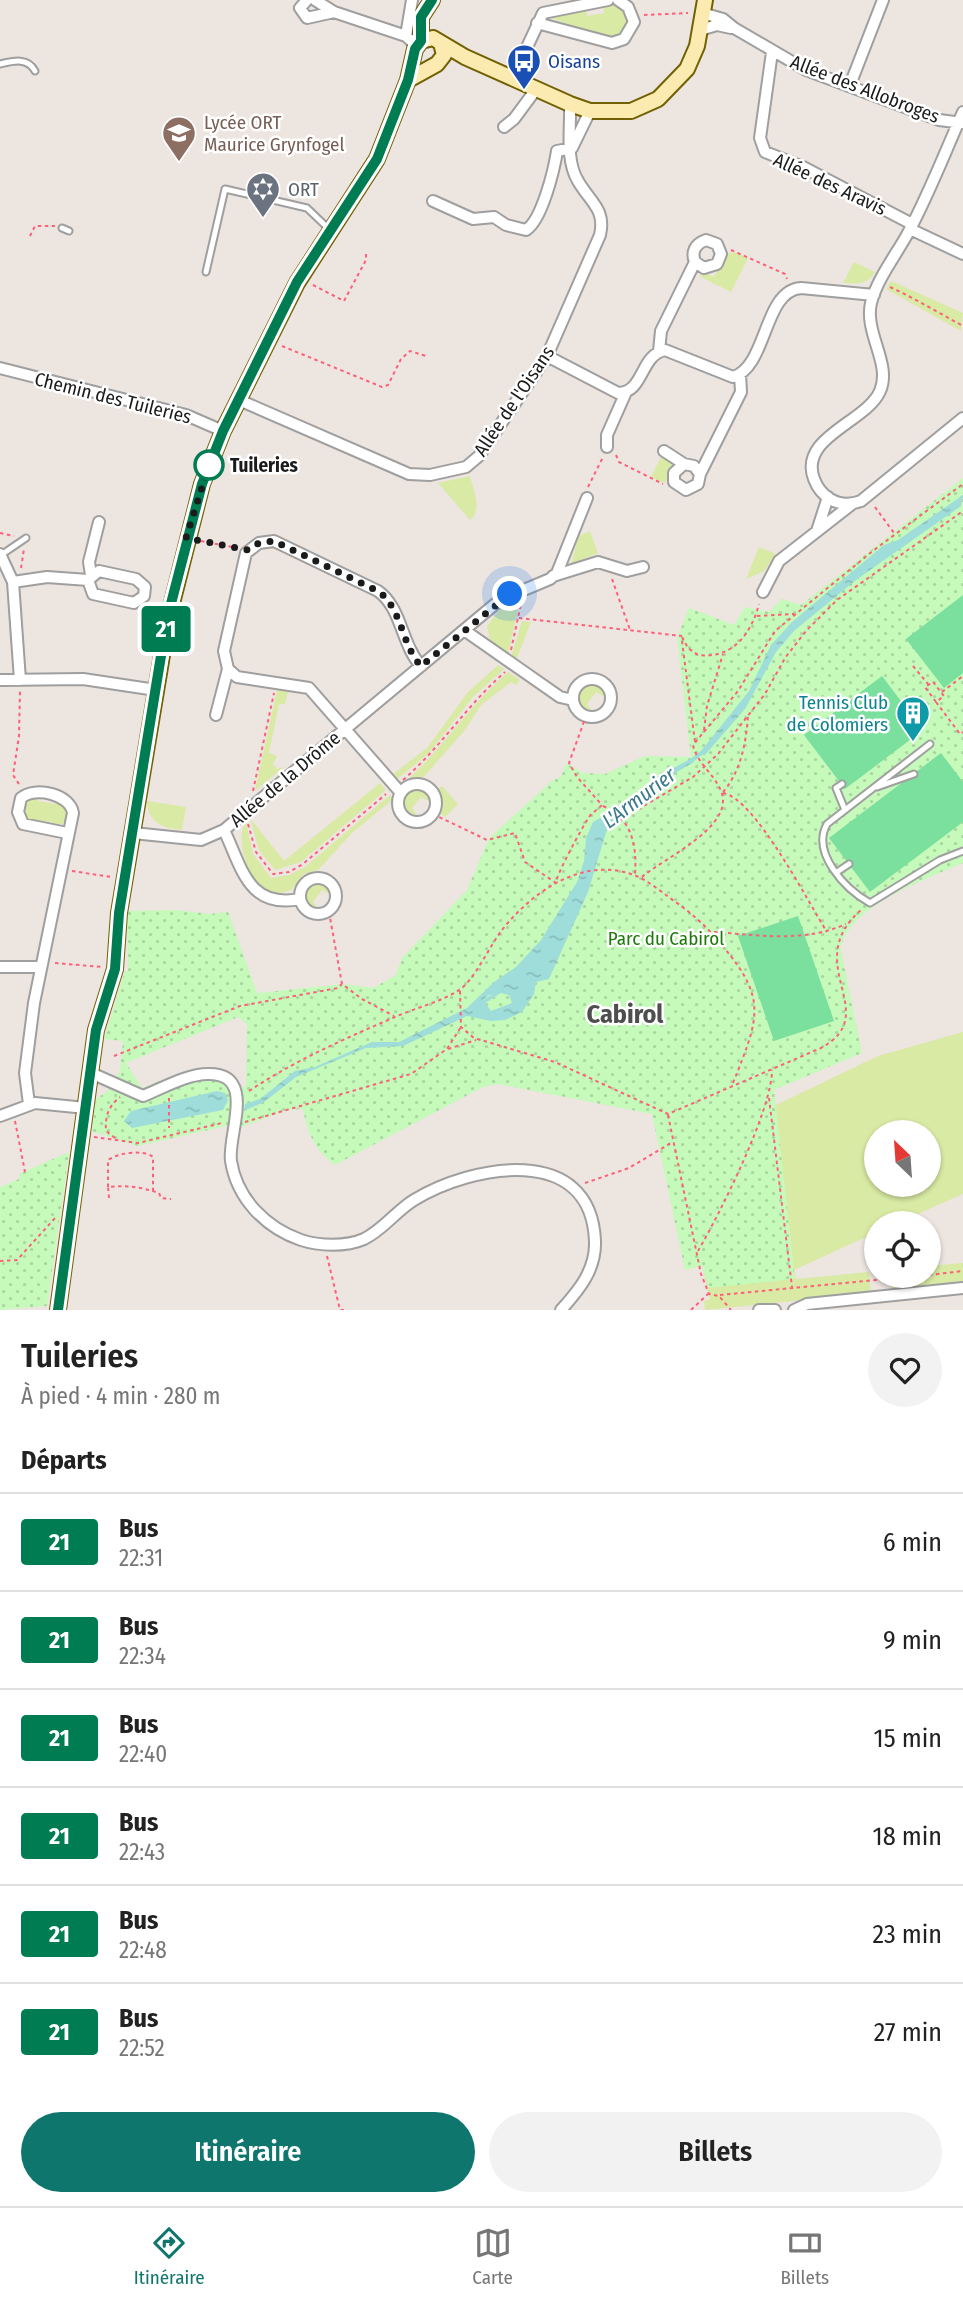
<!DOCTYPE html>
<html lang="fr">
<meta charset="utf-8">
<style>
body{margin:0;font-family:"Fira Sans Condensed",sans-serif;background:#f2f2f2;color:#222;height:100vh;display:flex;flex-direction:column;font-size:26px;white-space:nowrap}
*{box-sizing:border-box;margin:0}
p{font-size:23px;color:#767676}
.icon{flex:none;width:38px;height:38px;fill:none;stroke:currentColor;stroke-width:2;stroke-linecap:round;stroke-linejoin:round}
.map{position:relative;height:1310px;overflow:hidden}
.details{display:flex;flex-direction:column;background:#fff;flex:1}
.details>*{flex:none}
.badge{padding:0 14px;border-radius:5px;font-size:24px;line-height:46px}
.needle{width:46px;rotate:335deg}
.buttons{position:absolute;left:864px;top:1120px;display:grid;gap:14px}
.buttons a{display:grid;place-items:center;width:77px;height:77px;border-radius:50%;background:#fff;box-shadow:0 2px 5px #0004;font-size:35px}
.you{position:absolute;width:35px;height:35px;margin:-18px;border:5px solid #fff;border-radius:50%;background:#1a73e8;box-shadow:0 0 0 10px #1a73e833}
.map>.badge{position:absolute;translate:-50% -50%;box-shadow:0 0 0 4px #fff}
h2{padding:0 21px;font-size:26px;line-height:63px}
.round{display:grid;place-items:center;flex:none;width:74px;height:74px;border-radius:37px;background:#f2f2f2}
.head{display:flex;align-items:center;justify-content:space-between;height:119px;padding:0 21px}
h1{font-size:33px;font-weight:600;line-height:52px}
.primary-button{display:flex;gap:14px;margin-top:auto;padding:14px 21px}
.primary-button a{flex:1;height:80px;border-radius:42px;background:#0f766e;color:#fff;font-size:28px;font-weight:600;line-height:80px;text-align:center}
.primary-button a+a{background:#f2f2f2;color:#222}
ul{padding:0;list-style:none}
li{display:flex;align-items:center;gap:21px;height:98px;padding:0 21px;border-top:2px solid #e0e0e0}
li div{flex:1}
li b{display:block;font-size:26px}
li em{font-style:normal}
li .badge{min-width:77px;font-weight:700;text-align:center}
.dock{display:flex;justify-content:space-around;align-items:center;height:98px;border-top:2px solid #e0e0e0;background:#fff;font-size:19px;color:#767676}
.dock a{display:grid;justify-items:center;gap:4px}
.dock .on{color:#0f766e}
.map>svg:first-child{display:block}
.grass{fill:#d8eaa3;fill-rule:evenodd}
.park{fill:url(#park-dots);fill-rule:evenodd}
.pitch{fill:#7bdf9e}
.water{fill:url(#water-ripples);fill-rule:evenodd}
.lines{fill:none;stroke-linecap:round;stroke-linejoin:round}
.stream{stroke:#9eddda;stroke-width:3.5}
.lane-casing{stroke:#9f9f9f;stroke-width:9}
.street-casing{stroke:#9f9f9f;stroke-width:14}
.secondary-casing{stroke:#726102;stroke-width:18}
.path{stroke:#fd6179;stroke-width:2;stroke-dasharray:3.5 3.5;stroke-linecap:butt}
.lane{stroke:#fff;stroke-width:5}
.street{stroke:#fff;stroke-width:10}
.secondary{stroke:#fbebb0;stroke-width:14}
.line-casing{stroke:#fff;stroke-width:16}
.line{stroke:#007c52;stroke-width:10}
.walk{stroke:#1b1b1b;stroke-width:7;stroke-dasharray:0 12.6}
.stop-dot{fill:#fff;stroke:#007c52;stroke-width:3.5}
.labels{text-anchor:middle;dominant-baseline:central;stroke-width:5;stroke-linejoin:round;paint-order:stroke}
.transit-label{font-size:19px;fill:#164399;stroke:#fff;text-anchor:start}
.street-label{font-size:19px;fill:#1b1b1b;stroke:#fff}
.education-label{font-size:19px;fill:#785e54;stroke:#fff;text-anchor:start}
.worship-label{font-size:19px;fill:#5b616d;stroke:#fff;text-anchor:start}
.stop-label{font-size:19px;font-weight:bold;fill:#1b1b1b;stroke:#fff;text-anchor:start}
.culture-label{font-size:19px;fill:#0d838f;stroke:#fff;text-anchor:end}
.park-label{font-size:19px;fill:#1c7a08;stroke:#fff}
.water-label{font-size:21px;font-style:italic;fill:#3b798d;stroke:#fff}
.district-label{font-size:26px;font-weight:bold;fill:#4e4e4e;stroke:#fff}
</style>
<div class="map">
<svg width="963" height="1310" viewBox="0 0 963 1310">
<defs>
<pattern id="park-dots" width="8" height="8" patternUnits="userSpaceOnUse" patternTransform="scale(1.75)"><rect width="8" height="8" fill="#c5faba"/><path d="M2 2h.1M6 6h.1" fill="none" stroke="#a9d69f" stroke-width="1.8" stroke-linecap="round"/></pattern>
<pattern id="water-ripples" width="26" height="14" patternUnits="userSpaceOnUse" patternTransform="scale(1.75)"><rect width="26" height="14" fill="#9eddda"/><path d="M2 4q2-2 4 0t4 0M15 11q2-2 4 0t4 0" fill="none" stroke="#88bdba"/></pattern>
</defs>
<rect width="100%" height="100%" fill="#ede5e0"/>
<path class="grass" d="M610,3C623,6 628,14 626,26L616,37H607L547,17L586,7L587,16L604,13L603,4Z
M735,252L748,258L731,292L699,276L706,273L714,277L726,254Z
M854,262L875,272C867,285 857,284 843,283Z
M891,281L963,313L961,331L886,289Z
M663,453L676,460L665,483L651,477Z
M470,476C473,489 483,510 470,520L438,483Z
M590,531L598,553L571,564L579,536Z
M759,547L776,554L764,571L746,579Z
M520,600L508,654L490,640L487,626L501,608Z
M522,621L531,622L516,660L511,657Z
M498,665L504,669L473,697L428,754L396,780L392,775L427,748L468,692Z
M508,672L520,680L516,685L511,682L481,705L465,730L421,780L404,783C444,747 468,707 508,672Z
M592,684L602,688L606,698L596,692L587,704L592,712L582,708L578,699L582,688Z
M277,690L288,691L285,704H279L269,753L277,756L273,764L277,769L284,767L255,791Z
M380,783L386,790L301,862L275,870L259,850L250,818L284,861Z
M442,786L458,804L445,817L439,812L441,801L437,790Z
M417,789L427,793L432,803L421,797L412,808L418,817L408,813L403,803L407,793Z
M390,795L392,800L352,833L318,870L304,874L291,890C282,893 272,895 263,889C248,879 234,836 246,822L253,854L271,878L289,875L305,867Z
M37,797L38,801L55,804L58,800L68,808L64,823L54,827L52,822L24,820L23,803L26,799Z
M147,801L186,807L182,830C162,828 148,823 147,801Z
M318,882L328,886L333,896L322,890L313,902L319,910L309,906L304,896L308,886Z
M963,1032V1194L897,1223H877V1232L794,1270L796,1279L869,1272L871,1293L705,1310L704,1301L710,1299L702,1265L776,1105L878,1056ZM877,1132H929V1185H877Z
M963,1263V1283L892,1290L890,1276H929V1266Z"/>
<path class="park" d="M963,478V863C929,878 843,908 841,951L862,1053L774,1090L795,1279L709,1288L702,1266L685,1270L652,1114L498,1084L483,1087L335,1165C315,1151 307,1132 303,1109L287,1110L241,1127L226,1126L138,1146L92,1131L96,1099L109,1090L120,1071L123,1041L104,1039L125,971H128L127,911L176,910L210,914L228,912L257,993L344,984L373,988L396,975L402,958L467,890L489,838L553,780L561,777L566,763L583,773L605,774L645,756L691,757L677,638L689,608L734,625L745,607L769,612L782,599L801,605ZM238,1017L247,1024L246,1086L242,1088C222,1048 172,1077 142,1088L126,1063Z
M69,1152L47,1306L0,1310V1187L19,1179V1174Z"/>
<path class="pitch" d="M963,595V673L944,688L906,639Z
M882,676L923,730L845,789L804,735Z
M941,753L963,782V822L870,892L829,838Z
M798,916L834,1021L774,1041L738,936Z"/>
<path class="water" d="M963,495L961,506L856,580L794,631L776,652L745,709L704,756L701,751L749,691L771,645L792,622L884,545L898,540Z
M692,758L694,762L656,784L608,826L588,892L549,979L536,982L534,994L522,1012L505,1020L491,1021L467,1016L403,1046L366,1048L296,1077L264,1102L244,1111L245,1104L260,1099L295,1071L315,1067L372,1042H399L467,1008L494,982L516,967L541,940L577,882L584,861L586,838L593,822L620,806L657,777ZM501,993L509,995L512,1003L491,1011L483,1000L489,995Z
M217,1091L225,1093L228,1100L223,1110L132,1128L124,1121L131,1111Z"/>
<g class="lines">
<path class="stream" d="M691,761L704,751
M482,1003L499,992"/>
<g class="lane-casing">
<path id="lane" d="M0,64C13,61 28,57 35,71
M62,228L69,231
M206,272L225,189L307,208L330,230
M1,555L26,538
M930,744L827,824C811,853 845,889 870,903L940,860L963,851
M842,784L836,788L845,810
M877,787L914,774
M837,872L849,864"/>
</g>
<g class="street-casing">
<path id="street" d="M307,0L300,8L307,18L334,12
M315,0L334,12L406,36L417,46
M702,13L723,19L734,28L806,70L939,120L963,123
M537,23L612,43L624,39L634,22L628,7L618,0
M700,30L717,25L731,28
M406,36L412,0
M772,52L760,138L765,152L803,167L912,224
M513,77L543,13L608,0
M850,85L883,0
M963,112C945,152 929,194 908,233C896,255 877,279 871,303C864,333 892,364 880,391C867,422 798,437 814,479C817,487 822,494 830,499C840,505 850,505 861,501L963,418
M504,127L514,119L537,88
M572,148L590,111
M433,201L473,219L494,217L506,225L526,230C542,220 554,170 557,151L572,148
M910,229L963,254
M659,351L661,331L695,262C691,252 695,244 706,240L717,244L721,254L717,264L704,268L695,262
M547,356L618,393C644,393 640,355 665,350L733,377C768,366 763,291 801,288L874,295
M0,368L186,415L223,431
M239,400L409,474L430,475L466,467L479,456L547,356L600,235C606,209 590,202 578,181C565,160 571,128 570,104
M607,447V435L626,392
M664,451L684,464
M700,474L694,466L684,464L674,473V482L686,490L698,484L700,474L741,392L740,374
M817,531L828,497
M0,554L13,582
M99,571L136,579L145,587L144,596L134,603L93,594L88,580Z
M91,575L89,562L99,522
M553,576L598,562L627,571L643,567
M763,592L779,561L852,504
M464,630L560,697L573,700
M573 698a19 19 0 1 1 38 0a19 19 0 1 1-38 0Z
M0,680L83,679L156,690
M20,680L13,582L47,577L88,580
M216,715L228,669
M398 803a19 19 0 1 1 38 0a19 19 0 1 1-38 0Z
M401,793L309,688L237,677L228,669L224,651L246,553L259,543L274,541L378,591C402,608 401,644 421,666
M224,830C242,868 248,909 300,899
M133,833L201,840L224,830L500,600L550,579L557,573L587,498
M300 896a18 18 0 1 1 36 0a18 18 0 1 1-36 0Z
M0,967H41
M91,1073L143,1096C163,1088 187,1074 208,1074C258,1073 227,1135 231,1161C237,1199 266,1228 301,1240C319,1246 346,1247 364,1239C383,1230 396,1211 414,1200C471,1165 591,1142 595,1241C596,1270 579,1290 561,1310
M29,1104L25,1073L34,1003L73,813C70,794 35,786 21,798L18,812L23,824L67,833
M0,1116L35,1103L86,1108
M759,1310H775
M794,1310L807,1304L963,1288"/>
</g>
<g class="secondary-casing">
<path id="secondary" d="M421,41V17L432,0
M408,80L437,64L444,55L441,43
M58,1310L96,1030L115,969L119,913L168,619L202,484L223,431L297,283L377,159L408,80L415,49L421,41L433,38L465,57L570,104L590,111H631L658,99L687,69L697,46L705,0"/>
</g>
<path class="path" d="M644,15L688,13
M30,236L35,226H55
M731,250L785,274L787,279
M313,285L344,301L366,260V251
M890,287C916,299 939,313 963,326
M282,346L382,387L388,385L401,359L410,351L426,356
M616,455L619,462L663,484
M588,487L603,457
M875,507L894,533
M0,533L14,536
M201,541L237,548
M21,568L24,549
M612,579L630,630
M757,616L794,614
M519,618L682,636
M682,637L688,648L698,655C733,659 751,634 759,604
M682,641L695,742
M511,650L521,604
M913,666L928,684
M933,682L944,696L936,702L925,687Z
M942,692L963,676
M936,702L960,734L963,732
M704,730L707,706L723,654
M403,780C441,747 467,705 505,672
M19,784L13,775L19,736L20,691
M253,791L274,693
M723,792C741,771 746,743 748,716
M723,793C755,798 809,904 827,932
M603,806C632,818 637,846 635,874
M433,814L487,840L515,833L525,862L556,883C555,877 583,826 589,817C593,812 598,809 602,805L577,777L569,763L586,716
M620,820L693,777L718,754L765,694L785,658L806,631L837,600L963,511
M248,824L256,852L273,874L289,872L303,864L386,794
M72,871L111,877
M642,877C664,858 736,826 721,791C715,775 696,762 693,745L738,691L775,631L874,550L963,484
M329,912L342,984L362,999L394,1016
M714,932C759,935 803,943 846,924
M55,963L102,967
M460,991L461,1027L474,1038L555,1062L668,1114L821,1048C885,1013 798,964 862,909
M448,1049L476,1040
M114,1056L240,1006L338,988L342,984
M249,1091C296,1060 344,1039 395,1017C415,1008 441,1002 459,990C474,981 490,945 502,930C533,891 583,856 634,875C647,880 659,890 670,898C686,909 701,921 714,936C768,997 761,1013 733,1083
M169,1098V1128
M769,1098L792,1287
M668,1115L701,1274L709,1294L719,1296L731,1310
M15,1121L25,1172
M245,1122L411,1074L447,1049L461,1027
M94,1137L138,1143L222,1123
M115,1138L106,1131C105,1116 108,1107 120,1097
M585,1183L629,1168L671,1143
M108,1187V1160C118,1153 143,1149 153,1157V1191
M109,1198L108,1187C127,1185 141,1187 159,1193L161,1198L171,1199
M698,1251C720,1213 772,1110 772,1070
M327,1256L340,1310H344
M0,1261L17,1260L56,1217
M929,1275L963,1271
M720,1295L917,1276
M691,1310L708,1294"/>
<use href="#lane" class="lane"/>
<use href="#street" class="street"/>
<use href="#secondary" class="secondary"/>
</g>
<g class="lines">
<g class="line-casing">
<path id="line" d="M58,1310L96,1030L115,969L119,913L167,619L202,484L223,431L297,282L377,159L408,80L415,49L421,41V17L432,0"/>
</g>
<use href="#line" class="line"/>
<path class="walk" d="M209,465L186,538L248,550L259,543L274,541L378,591C402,608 401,644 421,666L510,594"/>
</g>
<defs>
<g id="bus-pin" transform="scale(1.75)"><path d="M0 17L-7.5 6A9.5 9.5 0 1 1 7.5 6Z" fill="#1a4fb4" stroke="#fff"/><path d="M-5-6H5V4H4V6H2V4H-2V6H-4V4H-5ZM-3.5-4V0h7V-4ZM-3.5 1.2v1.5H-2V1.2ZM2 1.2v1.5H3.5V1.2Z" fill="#fff"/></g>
<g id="school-pin" transform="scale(1.75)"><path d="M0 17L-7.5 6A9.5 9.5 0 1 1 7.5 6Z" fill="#8d6e63" stroke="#fff"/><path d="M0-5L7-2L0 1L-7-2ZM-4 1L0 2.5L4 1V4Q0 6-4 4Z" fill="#fff"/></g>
<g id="synagogue-pin" transform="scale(1.75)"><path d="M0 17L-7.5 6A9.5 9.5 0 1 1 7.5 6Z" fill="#6b7280" stroke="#fff"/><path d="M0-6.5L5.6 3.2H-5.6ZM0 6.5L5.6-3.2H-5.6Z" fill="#fff"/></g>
<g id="building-pin" transform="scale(1.75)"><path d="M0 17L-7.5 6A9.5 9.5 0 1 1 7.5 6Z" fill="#0f9aa8" stroke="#fff"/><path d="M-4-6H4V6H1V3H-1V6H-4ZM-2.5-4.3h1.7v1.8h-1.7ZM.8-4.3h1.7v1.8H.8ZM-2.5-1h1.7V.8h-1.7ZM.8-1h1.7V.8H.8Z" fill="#fff"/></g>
</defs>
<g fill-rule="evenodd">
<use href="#bus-pin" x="524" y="61"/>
<use href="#school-pin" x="179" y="133"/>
<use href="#synagogue-pin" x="263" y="189"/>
<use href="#building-pin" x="913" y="713"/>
</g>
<circle class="stop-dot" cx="209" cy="465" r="14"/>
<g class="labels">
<g class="transit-label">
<text x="548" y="61">Oisans</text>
</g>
<g class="street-label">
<text transform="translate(865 89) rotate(21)">Allée des Allobroges</text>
<text transform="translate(830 184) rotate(25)">Allée des Aravis</text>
<text transform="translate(113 398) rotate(14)">Chemin des Tuileries</text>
<text transform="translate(514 401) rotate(-56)">Allée de l'Oisans</text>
<text transform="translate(285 779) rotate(-40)">Allée de la Drôme</text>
</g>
<g class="education-label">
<text x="204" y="122">Lycée ORT<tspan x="204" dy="22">Maurice Grynfogel</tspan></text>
</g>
<g class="worship-label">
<text x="288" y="189">ORT</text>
</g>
<g class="stop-label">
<text x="230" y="465">Tuileries</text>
</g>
<g class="culture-label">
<text x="888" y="702">Tennis Club<tspan x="888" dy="22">de Colomiers</tspan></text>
</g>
<g class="park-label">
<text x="666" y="938">Parc du Cabirol</text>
</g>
<g class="water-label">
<text transform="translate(639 798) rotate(-37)">L'Armurier</text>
</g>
<g class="district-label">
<text x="625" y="1014">Cabirol</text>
</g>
</g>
</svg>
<div class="buttons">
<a><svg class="needle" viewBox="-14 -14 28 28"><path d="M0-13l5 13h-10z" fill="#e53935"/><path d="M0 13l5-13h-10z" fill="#767676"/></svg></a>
<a><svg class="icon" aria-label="locate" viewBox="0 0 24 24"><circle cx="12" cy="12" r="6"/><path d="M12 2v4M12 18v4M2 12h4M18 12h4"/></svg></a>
</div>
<div class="you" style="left:510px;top:594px"></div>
<b class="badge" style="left:166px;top:629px;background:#007c52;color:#fff">21</b>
</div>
<section class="details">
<div class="head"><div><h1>Tuileries</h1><p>À pied · 4 min · 280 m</p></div><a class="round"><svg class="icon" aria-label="heart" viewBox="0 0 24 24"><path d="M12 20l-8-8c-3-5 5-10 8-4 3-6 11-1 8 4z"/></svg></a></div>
<h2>Départs</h2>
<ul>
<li><span class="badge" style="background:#007c52;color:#fff">21</span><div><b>Bus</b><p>22:31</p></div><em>6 min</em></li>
<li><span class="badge" style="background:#007c52;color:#fff">21</span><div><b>Bus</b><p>22:34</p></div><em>9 min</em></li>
<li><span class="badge" style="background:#007c52;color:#fff">21</span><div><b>Bus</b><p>22:40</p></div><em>15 min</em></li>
<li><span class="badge" style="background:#007c52;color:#fff">21</span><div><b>Bus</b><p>22:43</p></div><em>18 min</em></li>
<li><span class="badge" style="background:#007c52;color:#fff">21</span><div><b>Bus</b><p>22:48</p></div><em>23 min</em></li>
<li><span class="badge" style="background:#007c52;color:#fff">21</span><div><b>Bus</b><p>22:52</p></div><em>27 min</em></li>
</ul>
<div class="primary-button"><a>Itinéraire</a><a>Billets</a></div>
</section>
<nav class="dock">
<a class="on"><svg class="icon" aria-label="directions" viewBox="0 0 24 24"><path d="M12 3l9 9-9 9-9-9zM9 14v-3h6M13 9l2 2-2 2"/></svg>Itinéraire</a>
<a><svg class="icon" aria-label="map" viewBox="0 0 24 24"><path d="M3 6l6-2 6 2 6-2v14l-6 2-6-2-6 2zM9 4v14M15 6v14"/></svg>Carte</a>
<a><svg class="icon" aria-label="tickets" viewBox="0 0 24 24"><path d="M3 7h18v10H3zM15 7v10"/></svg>Billets</a>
</nav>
